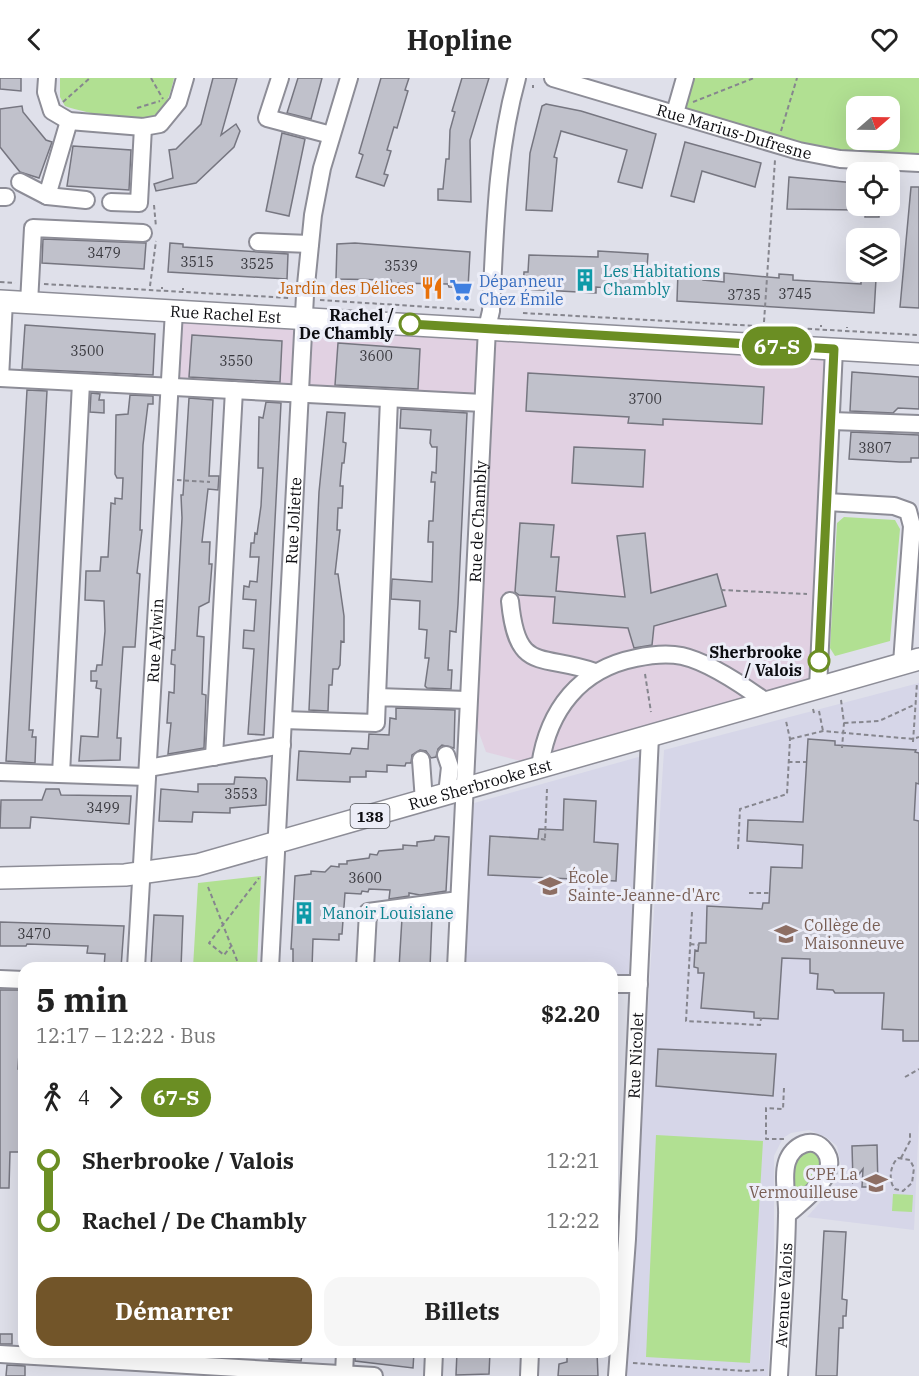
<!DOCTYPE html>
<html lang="fr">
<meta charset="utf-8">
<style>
body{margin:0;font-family:"IBM Plex Serif",serif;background:#f6f6f6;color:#222;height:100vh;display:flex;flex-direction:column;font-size:22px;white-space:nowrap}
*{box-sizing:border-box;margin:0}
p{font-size:20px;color:#767676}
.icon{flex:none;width:33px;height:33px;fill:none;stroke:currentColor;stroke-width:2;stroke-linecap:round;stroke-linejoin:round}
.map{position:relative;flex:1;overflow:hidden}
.details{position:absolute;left:18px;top:884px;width:600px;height:396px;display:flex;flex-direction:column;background:#fff;border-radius:18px;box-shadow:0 6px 24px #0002}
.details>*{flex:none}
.badge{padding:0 12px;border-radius:20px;font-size:21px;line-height:39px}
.needle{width:39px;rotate:70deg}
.controls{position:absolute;left:846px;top:18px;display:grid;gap:12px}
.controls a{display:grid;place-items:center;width:54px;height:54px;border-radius:12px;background:#fff;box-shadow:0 6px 24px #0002;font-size:30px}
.map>.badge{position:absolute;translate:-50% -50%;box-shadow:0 0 0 3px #fff}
.legs{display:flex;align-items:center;gap:9px;height:66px;padding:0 18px;font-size:20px}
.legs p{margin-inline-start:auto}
.overview{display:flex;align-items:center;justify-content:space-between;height:102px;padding:0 18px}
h1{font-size:33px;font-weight:800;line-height:45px}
.action{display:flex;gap:12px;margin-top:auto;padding:12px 18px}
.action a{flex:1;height:69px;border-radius:18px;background:#725529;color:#fff;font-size:24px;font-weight:800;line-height:69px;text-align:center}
.action a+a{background:#f6f6f6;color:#222}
ul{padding:0 18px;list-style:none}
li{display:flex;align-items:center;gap:21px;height:60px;font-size:22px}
li i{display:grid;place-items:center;width:9px;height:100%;margin:0 8px;background:currentColor}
li i::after{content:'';width:15px;height:15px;margin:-8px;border:4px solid;border-radius:50%;background:#fff}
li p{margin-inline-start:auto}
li:first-child i{background:linear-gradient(#0000 50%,currentColor 0)}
li:last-child i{background:linear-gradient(currentColor 50%,#0000 0)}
header{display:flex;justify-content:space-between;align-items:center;height:78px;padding:0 18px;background:#fff;font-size:27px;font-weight:800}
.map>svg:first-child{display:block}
.commercial{fill:#e1d1e2}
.built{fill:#d6d6e8}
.green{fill:#b1e092;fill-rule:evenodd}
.building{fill:#c0c1cb;stroke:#767680;stroke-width:1.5}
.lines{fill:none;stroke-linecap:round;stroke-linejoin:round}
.minor-casing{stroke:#8d8d97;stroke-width:20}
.major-casing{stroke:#8d8d97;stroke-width:24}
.path{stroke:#86868e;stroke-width:2;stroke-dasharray:4.5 3;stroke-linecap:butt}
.minor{stroke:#fff;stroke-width:16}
.major{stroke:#fff;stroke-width:21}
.line-1-casing{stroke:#fff;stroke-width:14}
.line-1{stroke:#6b8e23;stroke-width:9}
.stop-1-dot{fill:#fff;stroke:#6b8e23;stroke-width:3}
.labels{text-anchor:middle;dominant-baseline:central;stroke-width:6;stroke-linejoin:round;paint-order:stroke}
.number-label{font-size:14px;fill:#39393f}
.shield{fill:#ecedf7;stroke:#4f5055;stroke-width:1.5}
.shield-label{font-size:15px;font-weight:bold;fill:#0c0c10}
.street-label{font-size:16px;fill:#0c0c10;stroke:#ecedf7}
.culture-label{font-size:16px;fill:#0d838f;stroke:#ecedf7;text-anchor:start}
.shop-label{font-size:16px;fill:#366cbe;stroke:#ecedf7;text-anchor:start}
.food-label{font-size:16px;fill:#c56008;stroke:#ecedf7;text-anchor:end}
.stop-label{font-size:16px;font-weight:bold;fill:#0c0c10;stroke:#ecedf7;text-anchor:end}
.education-label{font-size:16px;fill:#785e54;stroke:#ecedf7;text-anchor:start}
</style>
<header><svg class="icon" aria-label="back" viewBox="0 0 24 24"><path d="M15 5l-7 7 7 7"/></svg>Hopline<svg class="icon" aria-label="heart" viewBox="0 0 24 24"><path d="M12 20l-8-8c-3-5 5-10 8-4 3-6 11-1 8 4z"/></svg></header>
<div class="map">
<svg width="919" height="1298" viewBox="0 0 919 1298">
<rect width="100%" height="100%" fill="#dfe0ea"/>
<path class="commercial" d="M174,233L825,278L827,424L818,610L540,688L486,674L467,622L483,325L169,308Z"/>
<path class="built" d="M919,605V1041L914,1152L807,1139L832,1111L839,1100L841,1087L837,1068L826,1059L809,1052L791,1055L783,1060L774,1078V1182L768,1298H625L664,672Z
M642,678L628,906H612V890H466L467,727Z"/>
<path class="green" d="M60,0H174C171,14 166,34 150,39C135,45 81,34 65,28L60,19Z
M685,0H919V85L840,81L675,35ZM856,28H890V62H856Z
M844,439L895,442L900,451L890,563L835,578L830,570L837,445Z
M261,798L257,889H193L198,805Z
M612,977H617L612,1093Z
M656,1057L763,1063L750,1285L646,1279Z
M804,1073H816L820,1078L821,1092L803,1115L799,1117L792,1112L794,1084Z
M893,1116L913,1117L912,1134L892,1133Z"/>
<path class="building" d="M0,0H21V13L0,11Z
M213,0H237L221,57L236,46L240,53L234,69L196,105L156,113L154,106L173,100L169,72L176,71L201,46Z
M298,0H322L311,41L287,35Z
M381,0H409L405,12L408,13L397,50L394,49L387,72L391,73L384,96L388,97L384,108L356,99L363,77L359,75Z
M462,0H489L470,62L471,124L438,122V111H443L446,81H449L450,52L455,34L452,33Z
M546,26L581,33L656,56L642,110L618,104L627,72L561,53L554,79L557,80L552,133L526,132L530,75L542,28Z
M22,28L23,34L46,62L52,64L39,100L20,94L0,69V31Z
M282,55L305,61L289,138L266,133Z
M685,64L761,85L755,109L702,93L694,124L671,118Z
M73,68L131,72L129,112L67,108Z
M789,99L856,105V132L787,131Z
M911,109H919V230L900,229Z
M866,128H879V139H865Z
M43,161L146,165L144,191L42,185Z
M170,165L183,166V169L288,176L287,201L168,194Z
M355,165L470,174L468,210L449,209L448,206L391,205V202L336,201L337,166Z
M598,173L648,176L645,218L633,217V212L596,209V215L523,211L524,194H528L529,177L598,179Z
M678,193L703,194V202L724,204V195L779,200V196L793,197V202L861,206V201H876L874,235L677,223Z
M25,247L155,256L153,297L22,291Z
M192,257L282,263L280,304L189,299Z
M338,265L420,271L418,311L335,307Z
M852,294L919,299V331L898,330L893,335L850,333Z
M528,295L764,309L762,346L663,341V347L628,345L629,339L526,333Z
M27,312L47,313L29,652H33L32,659H36L35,685L6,683Z
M91,315L100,316L99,322H104V335L90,334Z
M130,317L153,318V326H148L143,367L140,452H142L137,495L140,496L135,569H123L117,660H121L120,682L79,683L81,658L98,659L101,611L96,610L97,603H91V593H96L97,587H102L105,553L104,523L85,522L86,493H100L101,479H108L111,425L115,426V420L122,421L123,400H117L115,396L116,337L128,336Z
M189,320L213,322L209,398H219L218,412L208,411L202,464H210L209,486H212L209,524L199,529L197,558L204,559L202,616L206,617L204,670L168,676L171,645H167L169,614L174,615L175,587L171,586L172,572H175L182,440L181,417H183Z
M266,324L281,325L264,657L248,656L254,571L243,570L244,552L254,553L256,522L243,521L244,508L249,509L250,503L257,504L259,479H250L251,465H254L255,455L257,456L261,428L263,390H258L259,339L263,340Z
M401,331L467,335L458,526L456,554L450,553L448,592H452L451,611L427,610L425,608L429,580H425L427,552L419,551L420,523L391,521L392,501L432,504L433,464H428L429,443H433L435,404H431L432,394L436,395L437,369H432L430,365L431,352L400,350Z
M327,334L345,335L343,364L346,365L344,385H342L340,408H343L342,430H338L337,452H340L335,496H338L344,538V564L341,563L340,587L338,591H333L332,607H329L328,633L309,632L319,414Z
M851,354L919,357V380H911V384H900L849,381Z
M574,369L645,372L643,409L572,405Z
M520,445L554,447L551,479H559L556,513L625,519L617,458L645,455L651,515L717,496L726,528L654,548L652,567L634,570L628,550L553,545L555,519L519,517L515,514Z
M396,630L455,632L454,670L442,667L438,671L436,679L431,680L426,673L420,672L412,677L411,685H406L405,688L387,687V694L366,693V699H350V704L297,702L299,673L350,676L352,670L368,671L369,656L389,657L390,640L396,641Z
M808,661L835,663V667L916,672L915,674L919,675V706L916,705L914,742L919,743V963H903V952L882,951L884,915H835L833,912L817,911L818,896L810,895V881L782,880L778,941L754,940V934L701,930L704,895H698V890L694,889L695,872L698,873L699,865H706L707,828L762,831L763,825H769L771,789L802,790L803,767L747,763L748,742L803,744Z
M235,699L265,700L267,703L266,727L230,730V735L193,734L192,744L159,743L161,711L198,714V706H234Z
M46,711H59L61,717L131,718L129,746L31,739L30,750H0L1,722H42Z
M564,721L596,723L594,764L618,766L616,803L488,797L490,758L538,761L539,751L563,752Z
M435,758L449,759L446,813L420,817L409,815V818L389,821L390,812L369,811L368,814L362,813L361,816L345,815L342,856H339V862L313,861L312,890H293V871H291L295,798L311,796V793L325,794L331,788L339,789V786H347V783L369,780L370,776L377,777L379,773L403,771V767L417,768V764L434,762Z
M154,837L183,838L181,890H151Z
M417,838L432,839L430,890H399L402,840Z
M0,844L124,848L121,890H104L105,876L87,875L88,868L27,866L26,868H0Z
M0,912H23L18,991H23L21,1051L19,1074H10L9,1110H0Z
M658,971L776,976L773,1018L656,1008Z
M877,1067L878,1109H862L863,1091L853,1104L852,1068Z
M824,1153L846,1154L842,1221L847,1222L846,1238H843V1250H839L837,1298H816Z
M0,1256H12V1266H0Z
M205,1274H231V1279L205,1278Z
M270,1274H295V1277L302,1278L301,1283L269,1281Z
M355,1274H414L413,1290L355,1283Z
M457,1274H490L489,1296L456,1297Z
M567,1274H597L598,1298H558L559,1286L567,1284Z
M7,1287L25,1288V1298H6Z"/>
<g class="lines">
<g class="minor-casing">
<g id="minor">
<path d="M47,0L46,14L52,33L69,43L143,49L160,46L178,24L185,0"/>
<path d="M280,0L267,40L331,57"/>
<path id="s1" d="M553,0L799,73L840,81L919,85"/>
<path d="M675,35L685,0"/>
<path d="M69,43L47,118L86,122"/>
<path d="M20,104L47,118"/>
<path d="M0,119H6"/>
<path d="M111,124L139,125L143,49"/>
<path d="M258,164L310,166"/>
<path d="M29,225L33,150L143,155"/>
<path d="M0,300L483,325"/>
<path d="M0,300L4,223"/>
<path d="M831,343L919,346"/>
<path d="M827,424L894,428L908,433L912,448L902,585"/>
<path d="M510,523C517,596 540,575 595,594"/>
<path d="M818,610L834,271"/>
<path d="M377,619L389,321"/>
<path d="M283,642L376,645L377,619L467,622"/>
<path d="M446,677L450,689L447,716"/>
<path d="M214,679L234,312"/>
<path d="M421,682L424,723"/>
<path d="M540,688C548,632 580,591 636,580C650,577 667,575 682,578C709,584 744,608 766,624"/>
<path d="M148,690L282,667"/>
<path d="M0,694L147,699"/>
<path d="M61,696L81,305"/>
<path id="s2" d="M136,890L174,233"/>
<path id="s3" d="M270,890L305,217L313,137L322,90L349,0"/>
<path d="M365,890L368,834L459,822"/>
<path id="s4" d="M456,890L487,250L491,233C495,155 496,76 517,0"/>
<path d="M0,901L24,902"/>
<path d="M612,906H639"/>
<path d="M0,1276L374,1298"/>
<path d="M344,1296L345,1274"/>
<path d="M433,1298L434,1274"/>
<path d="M529,1298L530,1274"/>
<path id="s5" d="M617,1298L627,1161L650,658"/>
<path id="s6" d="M779,1298C782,1245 786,1191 787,1138C788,1121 782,1100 787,1084C792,1068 813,1056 825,1073C842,1096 802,1123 787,1137"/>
</g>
</g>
<g class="major-casing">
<g id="major">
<path id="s7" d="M0,223L919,276"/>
<path id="s8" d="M0,800L125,797L197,787L919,581"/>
</g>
</g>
<path class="path" d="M151,0L163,21
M533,10V7
M63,24L90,0
M693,24L754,0
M137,30L160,23
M781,53L797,0
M154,127L156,149
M0,204L15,205
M44,206L290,220
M150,208L156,163
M162,209V211
M183,212V210
M320,222L476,232
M523,235L919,257
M764,244L775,82
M821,249V247
M847,250V249
M177,402L210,404
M721,512L807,516
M799,590L803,592
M645,596L651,634
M841,622L844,645L842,670
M813,631L814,635
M819,633L823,653
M844,645L879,643L916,626
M790,661L823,653L913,661L919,659
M913,664L917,605
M788,684H806
M545,760L547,711
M541,761L548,762
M738,771L740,731L787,716L790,661L786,643
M208,809L240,890
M749,815H770
M692,834L686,943L760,947L761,940
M690,866L699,867
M232,867L224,877L209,865L259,800
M905,999L919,991
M784,1010L783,1031L766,1030V1061H784
M898,1080L910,1082L914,1090L912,1105L903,1113L895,1111C888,1103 890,1087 898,1080Z
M901,1080L910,1063V1053
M633,1285L744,1293L764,1292"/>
<use href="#minor" class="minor"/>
<use href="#major" class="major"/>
</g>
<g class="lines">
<g class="line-1-casing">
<path id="line-1" d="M410,246L834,271L819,583"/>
</g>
<use href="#line-1" class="line-1"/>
</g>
<defs>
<g id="building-bare" transform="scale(1.8)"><path d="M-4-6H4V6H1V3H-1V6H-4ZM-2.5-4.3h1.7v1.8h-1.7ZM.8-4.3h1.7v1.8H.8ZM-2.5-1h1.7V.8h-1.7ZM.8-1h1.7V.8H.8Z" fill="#0f9aa8" stroke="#ecedf7" stroke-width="2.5" paint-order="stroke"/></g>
<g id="restaurant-bare" transform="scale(1.8)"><path d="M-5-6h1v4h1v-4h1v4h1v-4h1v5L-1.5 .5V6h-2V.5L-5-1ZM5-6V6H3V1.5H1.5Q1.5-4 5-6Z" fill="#e8710a" stroke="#ecedf7" stroke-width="2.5" paint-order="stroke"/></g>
<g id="supermarket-bare" transform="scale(1.8)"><path d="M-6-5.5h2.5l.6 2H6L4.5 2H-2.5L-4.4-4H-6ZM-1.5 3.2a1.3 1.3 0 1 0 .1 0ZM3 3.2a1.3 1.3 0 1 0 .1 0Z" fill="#3f7fe0" stroke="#ecedf7" stroke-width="2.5" paint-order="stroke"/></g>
<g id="school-bare" transform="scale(1.8)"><path d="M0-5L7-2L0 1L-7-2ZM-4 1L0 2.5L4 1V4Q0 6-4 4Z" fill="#8d6e63" stroke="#ecedf7" stroke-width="2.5" paint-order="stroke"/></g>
<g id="university-bare" transform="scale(1.8)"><path d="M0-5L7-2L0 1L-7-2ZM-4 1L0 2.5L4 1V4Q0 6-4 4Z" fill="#8d6e63" stroke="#ecedf7" stroke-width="2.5" paint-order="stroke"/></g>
</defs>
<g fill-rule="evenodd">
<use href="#building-bare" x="585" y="202"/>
<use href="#restaurant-bare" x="432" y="210"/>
<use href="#supermarket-bare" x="461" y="212"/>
<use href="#school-bare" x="550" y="808"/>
<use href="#building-bare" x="304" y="835"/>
<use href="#university-bare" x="786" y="856"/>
<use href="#school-bare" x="876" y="1105"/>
</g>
<g class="stop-1-dot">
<circle cx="410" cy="246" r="10"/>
<circle cx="819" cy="583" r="10"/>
</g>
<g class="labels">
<g class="number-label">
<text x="104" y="175">3479</text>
<text x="197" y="184">3515</text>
<text x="257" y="186">3525</text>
<text x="401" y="188">3539</text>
<text x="795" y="216">3745</text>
<text x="744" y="217">3735</text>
<text x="87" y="273">3500</text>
<text x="376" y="278">3600</text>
<text x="236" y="283">3550</text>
<text x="645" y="321">3700</text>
<text x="875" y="370">3807</text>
<text x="241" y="716">3553</text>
<text x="103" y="730">3499</text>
<text x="365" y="800">3600</text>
<text x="34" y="856">3470</text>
</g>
<rect class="shield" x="350.5" y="726" width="39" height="24" rx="4.5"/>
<g class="shield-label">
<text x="370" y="738">138</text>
</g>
<g class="street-label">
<text stroke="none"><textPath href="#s1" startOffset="189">Rue Marius-Dufresne</textPath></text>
<text stroke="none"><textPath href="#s7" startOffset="226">Rue Rachel Est</textPath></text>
<text stroke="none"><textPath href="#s3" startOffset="448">Rue Joliette</textPath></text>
<text stroke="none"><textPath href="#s4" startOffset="447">Rue de Chambly</textPath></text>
<text stroke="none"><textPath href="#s2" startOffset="328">Rue Aylwin</textPath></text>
<text stroke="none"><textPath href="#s8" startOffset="492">Rue Sherbrooke Est</textPath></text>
<text stroke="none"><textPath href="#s5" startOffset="321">Rue Nicolet</textPath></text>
<text stroke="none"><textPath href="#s6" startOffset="81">Avenue Valois</textPath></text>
</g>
<g class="culture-label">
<text x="603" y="193">Les Habitations<tspan x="603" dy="18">Chambly</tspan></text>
<text x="322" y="835">Manoir Louisiane</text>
</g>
<g class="shop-label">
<text x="479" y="203">Dépanneur<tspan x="479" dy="18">Chez Émile</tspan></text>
</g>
<g class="food-label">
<text x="414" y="210">Jardin des Délices</text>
</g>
<g class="stop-label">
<text x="394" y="237">Rachel /<tspan x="394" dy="18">De Chambly</tspan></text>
<text x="802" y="574">Sherbrooke<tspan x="802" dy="18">/ Valois</tspan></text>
</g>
<g class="education-label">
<text x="568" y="799">École<tspan x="568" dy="18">Sainte-Jeanne-d'Arc</tspan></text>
<text x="804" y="847">Collège de<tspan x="804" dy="18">Maisonneuve</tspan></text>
<text x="858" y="1096" text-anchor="end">CPE La<tspan x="858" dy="18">Vermouilleuse</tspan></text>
</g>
</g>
</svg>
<div class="controls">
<a><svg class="needle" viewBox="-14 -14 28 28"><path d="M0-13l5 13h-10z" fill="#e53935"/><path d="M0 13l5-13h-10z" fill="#767676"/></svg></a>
<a><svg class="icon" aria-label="locate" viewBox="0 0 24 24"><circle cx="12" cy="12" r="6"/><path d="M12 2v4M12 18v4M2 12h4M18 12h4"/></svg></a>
<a><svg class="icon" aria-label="layers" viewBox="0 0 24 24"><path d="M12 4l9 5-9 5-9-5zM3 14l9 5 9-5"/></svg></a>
</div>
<b class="badge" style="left:777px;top:268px;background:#6b8e23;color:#fff">67-S</b>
<section class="details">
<div class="overview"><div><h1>5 min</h1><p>12:17 – 12:22 · Bus</p></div><b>$2.20</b></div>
<div class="legs"><svg class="icon" aria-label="walk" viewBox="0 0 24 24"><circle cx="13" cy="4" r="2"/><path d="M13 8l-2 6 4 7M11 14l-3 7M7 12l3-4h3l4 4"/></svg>4<svg class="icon" aria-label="forward" viewBox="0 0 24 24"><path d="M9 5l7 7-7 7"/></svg><b class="badge" style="background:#6b8e23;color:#fff">67-S</b></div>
<ul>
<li><i style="color:#6b8e23"></i><b>Sherbrooke / Valois</b><p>12:21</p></li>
<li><i style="color:#6b8e23"></i><b>Rachel / De Chambly</b><p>12:22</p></li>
</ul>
<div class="action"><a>Démarrer</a><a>Billets</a></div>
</section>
</div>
